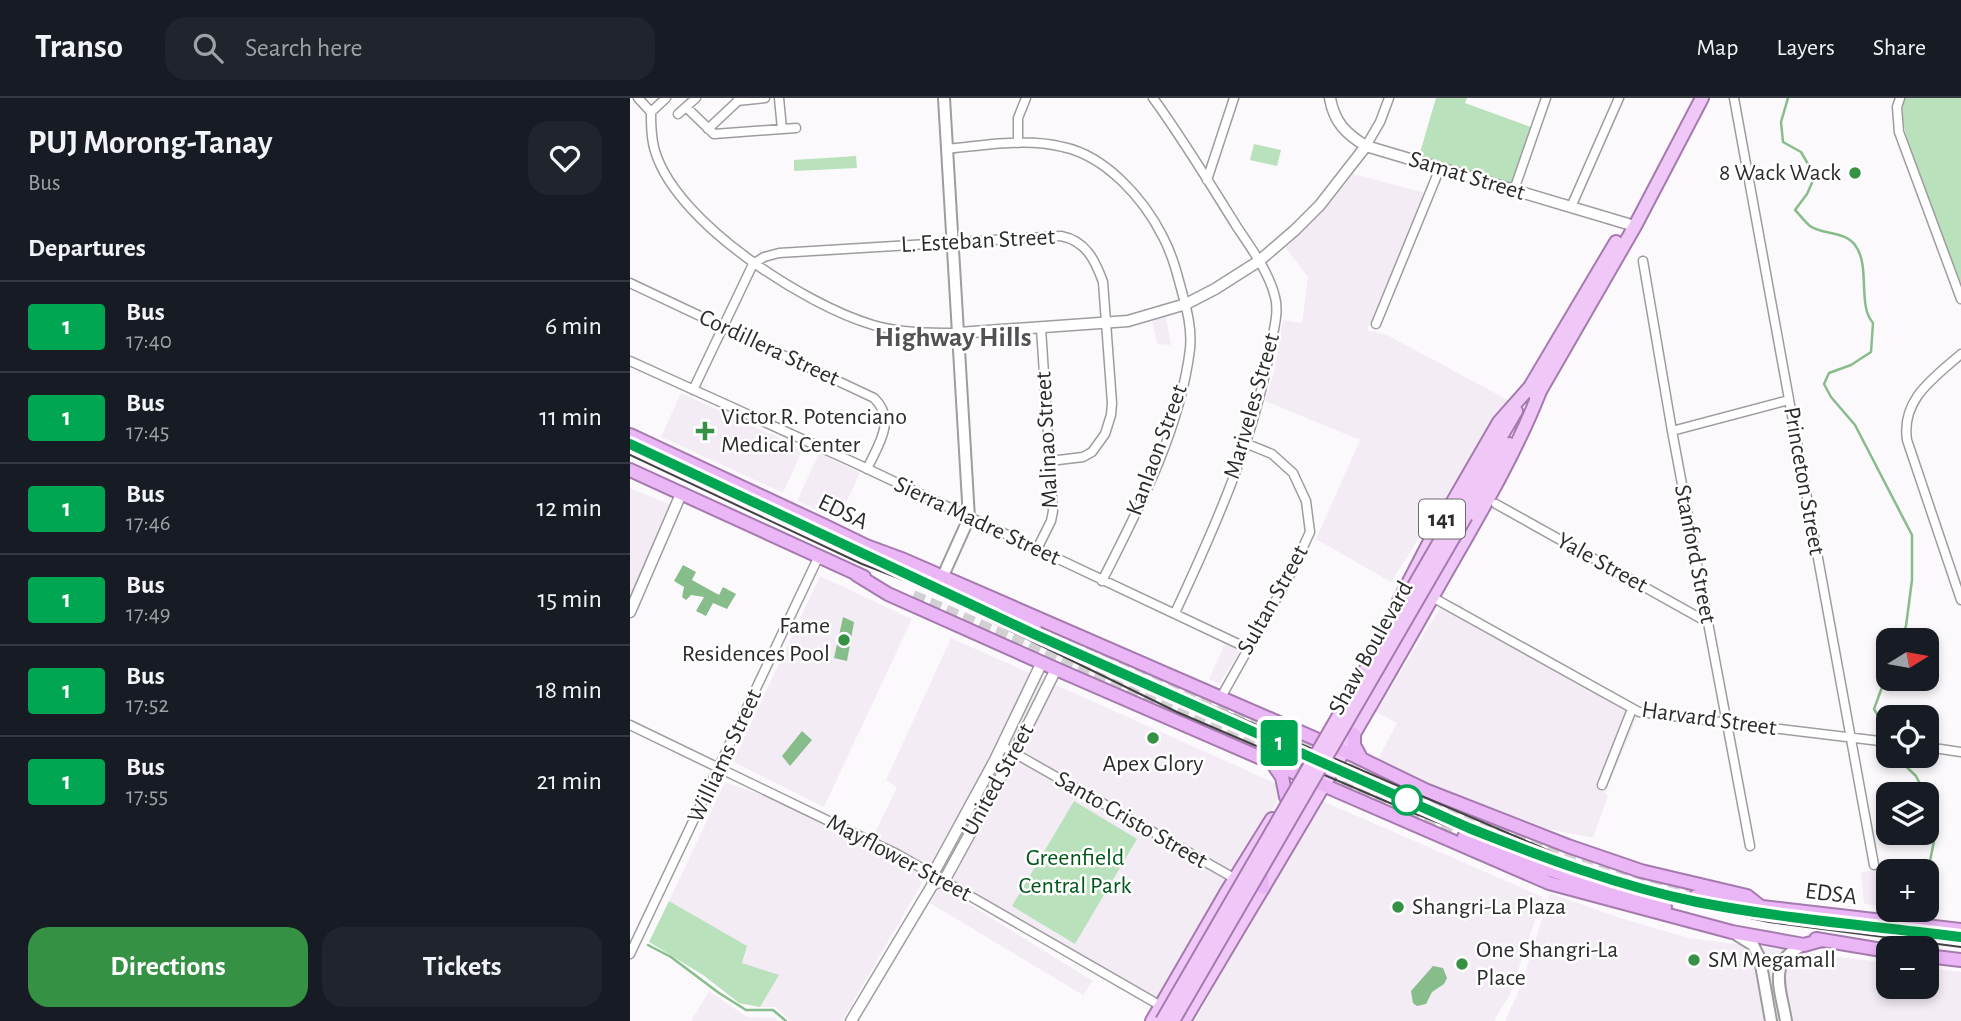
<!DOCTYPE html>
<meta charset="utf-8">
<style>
body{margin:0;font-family:"Alegreya Sans",sans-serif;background:#20242c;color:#f1f3f6;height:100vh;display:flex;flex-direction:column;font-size:26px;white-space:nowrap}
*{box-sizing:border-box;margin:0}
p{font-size:23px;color:#9ea1a6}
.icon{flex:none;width:38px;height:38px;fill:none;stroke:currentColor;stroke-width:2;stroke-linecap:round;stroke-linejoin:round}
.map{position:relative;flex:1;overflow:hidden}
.sheet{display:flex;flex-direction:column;background:#171b24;width:630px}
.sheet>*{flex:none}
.badge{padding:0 14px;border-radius:5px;font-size:24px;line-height:46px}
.needle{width:46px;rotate:79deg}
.fabs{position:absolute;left:1246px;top:530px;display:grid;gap:14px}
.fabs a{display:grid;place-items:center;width:63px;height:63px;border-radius:14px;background:#171b24;box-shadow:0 4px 10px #0003;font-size:35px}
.map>.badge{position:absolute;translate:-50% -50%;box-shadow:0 0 0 4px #fff}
h2{padding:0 28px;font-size:26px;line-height:63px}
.round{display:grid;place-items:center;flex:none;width:74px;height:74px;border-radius:21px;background:#20242c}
.overview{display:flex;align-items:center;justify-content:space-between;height:119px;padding:0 28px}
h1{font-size:33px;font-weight:600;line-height:52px}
.primary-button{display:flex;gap:14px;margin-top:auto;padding:14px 28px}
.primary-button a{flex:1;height:80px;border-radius:21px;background:#359143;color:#fff;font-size:28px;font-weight:600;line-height:80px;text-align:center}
.primary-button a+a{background:#20242c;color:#f1f3f6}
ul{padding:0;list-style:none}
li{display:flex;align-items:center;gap:21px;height:91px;padding:0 28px;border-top:2px solid #363941}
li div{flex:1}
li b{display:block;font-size:26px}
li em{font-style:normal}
li .badge{min-width:77px;font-weight:700;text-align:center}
header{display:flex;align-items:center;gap:42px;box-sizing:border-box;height:98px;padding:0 35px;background:#171b24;border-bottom:2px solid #363941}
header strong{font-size:33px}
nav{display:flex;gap:38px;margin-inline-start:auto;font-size:24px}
.search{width:490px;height:63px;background:#20242c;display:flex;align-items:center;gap:18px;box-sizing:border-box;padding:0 24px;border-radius:21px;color:#9ea1a6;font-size:26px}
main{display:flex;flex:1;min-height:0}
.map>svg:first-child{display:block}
.built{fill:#f3ecf5}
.green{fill:#b9e1bb}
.water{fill:#87bc8b}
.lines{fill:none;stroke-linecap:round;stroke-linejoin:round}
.stream{stroke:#87bc8b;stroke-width:2.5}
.trunk-tunnel{stroke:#d3d0d3;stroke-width:12;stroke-dasharray:12 6;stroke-linecap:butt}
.minor-casing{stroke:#9e9c9f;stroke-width:11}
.tertiary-casing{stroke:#9e9c9f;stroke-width:13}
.secondary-casing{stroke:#9e9c9f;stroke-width:14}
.primary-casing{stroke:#a57aae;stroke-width:16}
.trunk-casing{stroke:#a57aae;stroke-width:16}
.minor{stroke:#fff;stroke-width:8}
.tertiary{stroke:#fff;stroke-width:10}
.secondary{stroke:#fff;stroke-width:10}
.primary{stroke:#f0c8f8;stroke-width:12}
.trunk{stroke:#ebb6f6;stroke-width:12}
.tram{stroke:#434143;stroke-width:2}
.primary-bridge-casing{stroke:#a57aae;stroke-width:16;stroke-linecap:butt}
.primary-bridge{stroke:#f0c8f8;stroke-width:12}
.line-casing{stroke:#fff;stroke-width:16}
.line{stroke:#00a651;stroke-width:10}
.poi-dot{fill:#359143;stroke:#fff;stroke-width:2.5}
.stop-dot{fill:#fff;stroke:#00a651;stroke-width:3.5}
.labels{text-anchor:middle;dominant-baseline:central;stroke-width:5;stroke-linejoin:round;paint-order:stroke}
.shield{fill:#fff;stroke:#6c6b6c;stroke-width:2}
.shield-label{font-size:23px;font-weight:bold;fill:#2d2c2d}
.poi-label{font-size:24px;fill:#2d2c2d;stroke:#fff;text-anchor:start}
.street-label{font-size:24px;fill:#2d2c2d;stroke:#fff}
.park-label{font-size:24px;fill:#005518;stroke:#fff}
.quarter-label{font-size:28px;font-weight:bold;fill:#535154;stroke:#fff}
</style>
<header>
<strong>Transo</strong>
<div class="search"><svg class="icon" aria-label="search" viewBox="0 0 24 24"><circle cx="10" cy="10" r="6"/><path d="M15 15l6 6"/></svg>Search here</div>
<nav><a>Map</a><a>Layers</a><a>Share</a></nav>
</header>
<main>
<section class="sheet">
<div class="overview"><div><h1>PUJ Morong-Tanay</h1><p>Bus</p></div><a class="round"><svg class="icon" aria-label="heart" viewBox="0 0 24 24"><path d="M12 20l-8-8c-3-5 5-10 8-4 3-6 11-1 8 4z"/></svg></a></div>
<h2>Departures</h2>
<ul>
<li><span class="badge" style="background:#00a651;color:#fff">1</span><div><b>Bus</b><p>17:40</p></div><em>6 min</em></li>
<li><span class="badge" style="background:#00a651;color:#fff">1</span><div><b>Bus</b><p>17:45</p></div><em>11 min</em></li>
<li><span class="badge" style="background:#00a651;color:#fff">1</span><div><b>Bus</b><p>17:46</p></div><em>12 min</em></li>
<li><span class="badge" style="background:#00a651;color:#fff">1</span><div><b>Bus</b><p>17:49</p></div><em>15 min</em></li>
<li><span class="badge" style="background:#00a651;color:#fff">1</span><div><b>Bus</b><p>17:52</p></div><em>18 min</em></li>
<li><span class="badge" style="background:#00a651;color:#fff">1</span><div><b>Bus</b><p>17:55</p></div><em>21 min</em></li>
</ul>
<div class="primary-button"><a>Directions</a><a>Tickets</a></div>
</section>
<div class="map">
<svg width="1331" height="923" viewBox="0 0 1331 923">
<rect width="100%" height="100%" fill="#fcf9fc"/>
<path class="built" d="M723,76L796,95L737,232L757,237L878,302L761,484L686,441L730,342L635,303L644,274L653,222L672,225L678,179L656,150L703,102Z
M536,219L541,247L527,246L522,221Z
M51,295L173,351L153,395L31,339Z
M189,355L230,375L208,422L167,403Z
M0,390L41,407L0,499Z
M190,478L282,521L194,709L103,664Z
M831,505L843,525L1007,619L975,695L978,698L963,740L894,726L747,663L767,625L746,614L810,510Z
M321,540L654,689L653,694L528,904L244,737L267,689L256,682Z
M595,546L610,553L589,586L579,581Z
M95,684L135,698L296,778L212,923H161L145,909H130L148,878L111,865L39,803Z
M690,702L913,799L880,896L864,923H565L621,819Z
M1253,771L1258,809L1234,806L1231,774Z
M310,788L463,883L453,897L300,805Z
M920,795L990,820L1059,840L1258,865V889H1297V870L1331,874V923H875L891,888Z
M79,893L117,919L145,920L148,923H61Z"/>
<path class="green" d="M806,0H837L835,5L901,29L882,85L789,58Z
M1274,0H1331V185C1316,150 1263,33 1274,0Z
M624,46L651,52L647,68L620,62Z
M226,58L227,70L164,73V62Z
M444,703L507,741L445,846L382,808Z
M39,803L117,848L112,865L149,877L130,909L109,905L73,877L19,844Z"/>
<path class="water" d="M53,467L66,474L62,482L89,497L93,489L106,496L97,511L83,505L76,518L66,513L74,499L61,497L56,502L52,499L54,489L44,483Z
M213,519L224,524L217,563L204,560Z
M172,633L182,642L160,668L152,658Z
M803,868L813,870L817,880L814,886L802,894L796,906L787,908L783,905L781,893Z"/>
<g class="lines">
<path class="stream" d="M1158,0L1151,24L1153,44L1171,54L1185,78L1177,96L1165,112C1170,117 1175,124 1180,128C1193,137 1215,133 1225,147C1241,168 1227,207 1243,225L1241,254L1221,267L1199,275L1194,286L1201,299L1225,327L1282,437V482L1276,528L1270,542
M1258,573L1244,611L1258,634
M1257,651L1258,652
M1265,658L1286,678L1295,696
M1253,770L1300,763L1306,733L1297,703
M18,847L41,859L89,895L116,912H143L156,923"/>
<path class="trunk-tunnel" d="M283,498L834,739
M405,531L840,725L961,768L1066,798"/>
<g class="minor-casing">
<path id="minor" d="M8,0L21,14
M149,0L152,31
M523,0C553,41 580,86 607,129C621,150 639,174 645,199C649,213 644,231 641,246C625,340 585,429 545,515
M1104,0L1244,767
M1270,0L1267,9L1269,34L1331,201
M107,3L135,0
M56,9L84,36L166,30
M21,14C21,27 21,43 26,56C49,126 175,207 243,227C271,235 299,235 328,235
M21,14L36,0
M48,16L66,0
M78,31L111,0
M388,45V20L396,0
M736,48L750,24L759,0
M317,51C355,47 396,40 433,49C476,58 514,101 533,139C542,156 547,175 552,194C557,212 562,231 560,251C550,333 509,410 472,483
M577,82L604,0
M884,92L916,0
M941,109L989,0
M1013,163L1042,333L1120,748
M0,185L244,300C267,322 248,347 237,371
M746,226L810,70
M1331,256C1304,280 1271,301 1277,342L1331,502
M0,263L225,365L617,550
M63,292L123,166L134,159L149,155L431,138C456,143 465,162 473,184L482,305L481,317L475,336L462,354L453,359L420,363
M1042,333L1159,302
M866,406L1077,524
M407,451L421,423L423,413L411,230
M802,499L1009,614L1258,644
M590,601L662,473L680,434L676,403L663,375L642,356L615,345
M0,627L267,756L531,908
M372,648L609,783
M1297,649L1331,654
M972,687L1002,611
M0,856L188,460"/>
</g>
<g class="tertiary-casing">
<path id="tertiary" d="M700,0C704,24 716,36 736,48L998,126
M328,235L498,223L556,206L585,191L629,163L665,132L690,107L736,48
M0,514L51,396
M303,786L314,783L384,655L426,571
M221,923L303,786V776L365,662L412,564"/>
</g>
<g class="secondary-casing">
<path id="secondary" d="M312,480L339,420L314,0
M1107,837L1123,847L1130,861L1141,923
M1156,923C1151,891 1136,863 1174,847"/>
</g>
<g class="primary-casing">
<path id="primary" d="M897,294L986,144
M906,300L1005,128L1072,0
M828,412L886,313
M836,418L879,346
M766,509L799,445L869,324L900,289
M522,923L596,795L642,721
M554,923C636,784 720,646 799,505C838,435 881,367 910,293"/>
</g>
<g class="trunk-casing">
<path id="trunk" d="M0,337L195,428L236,448L270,471L405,531
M0,372L234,479
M236,448L274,462L725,658L795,692L938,748L1011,773L1117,798L1131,809
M227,477L258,496L426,571L919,785L1102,834L1174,847L1192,842
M724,636V647L731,660
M643,666L652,679L656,699
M834,739L895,764L1035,809
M633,790L632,775L636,766
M1066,798L1115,807L1331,832
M1186,841L1258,853
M1297,858L1331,862"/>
</g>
<use href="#minor" class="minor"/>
<use href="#tertiary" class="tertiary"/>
<use href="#secondary" class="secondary"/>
<use href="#primary" class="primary"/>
<use href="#trunk" class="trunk"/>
<path class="tram" d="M0,357L232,466L289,488L547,614L781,714L859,744L1063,808L1139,824L1331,849
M448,556L508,576L945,764"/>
<g class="primary-bridge-casing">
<path id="primary-bridge" d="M532,923L828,412
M543,923L836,418"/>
</g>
<use href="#primary-bridge" class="primary-bridge"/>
</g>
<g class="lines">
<g class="line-casing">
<path id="line" d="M0,346L404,536L839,730C912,759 989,788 1067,804C1154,821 1243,828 1331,839"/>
</g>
<use href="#line" class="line"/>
</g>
<g class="poi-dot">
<circle cx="1225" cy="75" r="7"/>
<path d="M71.5 322.5h7v7h7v7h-7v7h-7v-7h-7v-7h7z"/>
<circle cx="214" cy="542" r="7"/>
<circle cx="523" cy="640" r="7"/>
<circle cx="768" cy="809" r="7"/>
<circle cx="1064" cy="862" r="7"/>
<circle cx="832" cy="866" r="7"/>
</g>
<circle class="stop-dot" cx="777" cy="702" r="14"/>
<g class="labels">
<rect class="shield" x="789" y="401.5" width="46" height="39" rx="5"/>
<g class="shield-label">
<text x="812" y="421">141</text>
</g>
<g class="poi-label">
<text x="1211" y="75" text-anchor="end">8 Wack Wack</text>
<text x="91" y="319">Victor R. Potenciano<tspan x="91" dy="28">Medical Center</tspan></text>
<text x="200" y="528" text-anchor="end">Fame<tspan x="200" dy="28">Residences Pool</tspan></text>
<text x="523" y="666" text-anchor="middle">Apex Glory</text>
<text x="782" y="809">Shangri-La Plaza</text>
<text x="846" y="852">One Shangri-La<tspan x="846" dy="28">Place</tspan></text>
<text x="1078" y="862">SM Megamall</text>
</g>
<g class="street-label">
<text transform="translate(837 78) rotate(17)">Samat Street</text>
<text transform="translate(348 143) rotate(-3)">L. Esteban Street</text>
<text transform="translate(139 250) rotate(25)">Cordillera Street</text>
<text transform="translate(622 308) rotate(-74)">Mariveles Street</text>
<text transform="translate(417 342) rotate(-93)">Malinao Street</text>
<text transform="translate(527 352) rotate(-70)">Kanlaon Street</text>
<text transform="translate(1174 383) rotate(80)">Princeton Street</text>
<text transform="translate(213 414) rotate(26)">EDSA</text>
<text transform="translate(347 423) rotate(25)">Sierra Madre Street</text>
<text transform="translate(1065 456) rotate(79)">Stanford Street</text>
<text transform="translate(972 465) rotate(29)">Yale Street</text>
<text transform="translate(643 502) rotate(-61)">Sultan Street</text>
<text transform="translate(741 550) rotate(-61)">Shaw Boulevard</text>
<text transform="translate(1079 621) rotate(8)">Harvard Street</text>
<text transform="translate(95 658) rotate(-65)">Williams Street</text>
<text transform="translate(368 682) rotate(-61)">United Street</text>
<text transform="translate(501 722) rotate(30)">Santo Cristo Street</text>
<text transform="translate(269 760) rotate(28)">Mayflower Street</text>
<text transform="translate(1201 796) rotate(7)">EDSA</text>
</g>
<g class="park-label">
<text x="445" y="760">Greenfield<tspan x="445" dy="28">Central Park</tspan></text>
</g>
<g class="quarter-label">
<text x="323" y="240">Highway Hills</text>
</g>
</g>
</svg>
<div class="fabs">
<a><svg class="needle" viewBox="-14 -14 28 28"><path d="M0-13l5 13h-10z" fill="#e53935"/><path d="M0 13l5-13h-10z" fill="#9ea1a6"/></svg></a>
<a><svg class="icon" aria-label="locate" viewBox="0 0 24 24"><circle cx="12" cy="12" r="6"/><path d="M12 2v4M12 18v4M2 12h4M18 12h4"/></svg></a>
<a><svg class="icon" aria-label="layers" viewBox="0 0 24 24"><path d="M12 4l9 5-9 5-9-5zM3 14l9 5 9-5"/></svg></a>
<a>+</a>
<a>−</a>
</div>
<b class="badge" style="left:649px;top:645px;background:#00a651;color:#fff">1</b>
</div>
</main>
